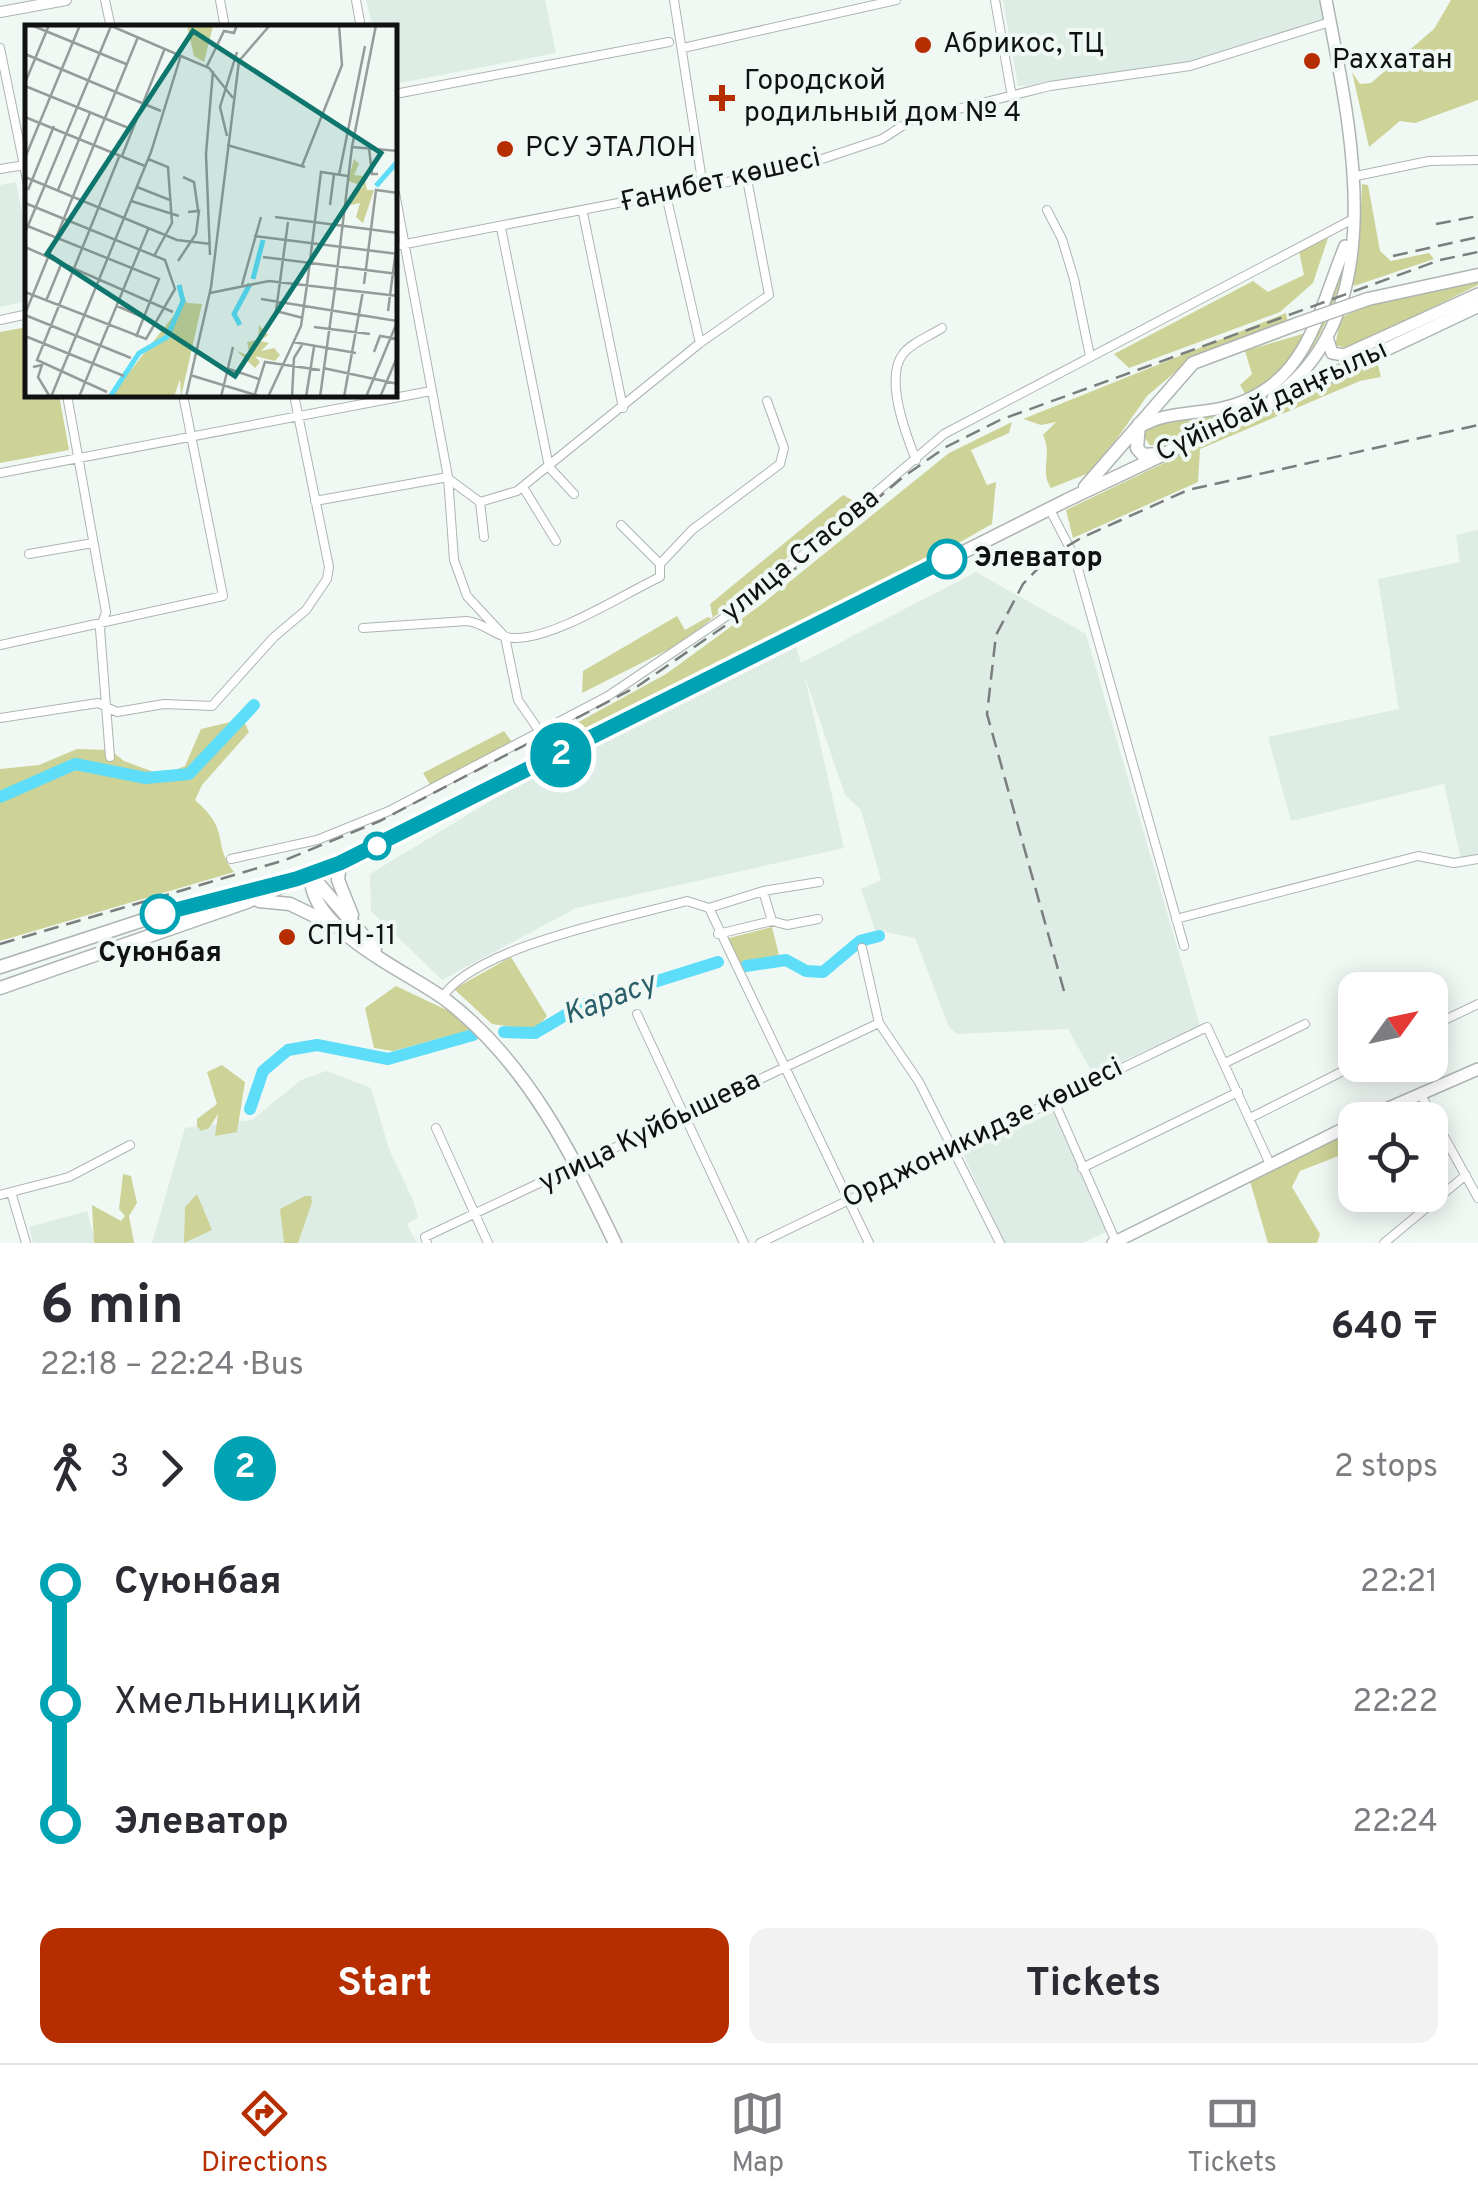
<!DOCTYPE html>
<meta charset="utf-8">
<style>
body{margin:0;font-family:Overpass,sans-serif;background:#f2f2f3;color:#2b2b33;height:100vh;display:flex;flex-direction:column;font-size:38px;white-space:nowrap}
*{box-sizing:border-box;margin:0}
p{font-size:32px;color:#7c7c81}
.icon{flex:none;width:55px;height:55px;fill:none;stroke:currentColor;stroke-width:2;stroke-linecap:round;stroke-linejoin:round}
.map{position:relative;height:1243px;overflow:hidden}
.panel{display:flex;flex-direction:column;background:#fff;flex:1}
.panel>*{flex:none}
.badge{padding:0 20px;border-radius:32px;font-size:35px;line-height:65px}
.needle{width:65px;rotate:57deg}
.controls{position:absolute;left:1338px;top:972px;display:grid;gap:20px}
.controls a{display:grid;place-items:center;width:110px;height:110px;border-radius:20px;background:#fff;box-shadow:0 5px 25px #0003;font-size:50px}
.map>.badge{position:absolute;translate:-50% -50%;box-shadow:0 0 0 5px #fff}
.legs{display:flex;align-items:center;gap:15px;height:110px;padding:0 40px;font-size:32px}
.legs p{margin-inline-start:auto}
.overview{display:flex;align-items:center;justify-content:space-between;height:170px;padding:0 40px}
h1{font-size:55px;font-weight:700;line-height:75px}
.button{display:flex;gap:20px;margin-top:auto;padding:20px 40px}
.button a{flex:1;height:115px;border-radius:20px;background:#b62d00;color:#fff;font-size:40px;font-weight:700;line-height:115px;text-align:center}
.button a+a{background:#f2f2f3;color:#2b2b33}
ul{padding:0 40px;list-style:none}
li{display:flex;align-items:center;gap:35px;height:120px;font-size:38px}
li i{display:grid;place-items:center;width:15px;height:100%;margin:0 12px;background:currentColor}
li i::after{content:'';width:25px;height:25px;margin:-12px;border:8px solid;border-radius:50%;background:#fff}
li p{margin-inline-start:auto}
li:first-child i{background:linear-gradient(#0000 50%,currentColor 0)}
li:last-child i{background:linear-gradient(currentColor 50%,#0000 0)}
.menu{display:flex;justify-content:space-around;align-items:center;height:140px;border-top:2px solid #e1e1e2;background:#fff;font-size:28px;color:#7c7c81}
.menu a{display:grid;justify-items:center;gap:5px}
.menu .active{color:#b62d00}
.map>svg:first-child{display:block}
.built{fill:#ddece4}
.green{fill:#cdd297}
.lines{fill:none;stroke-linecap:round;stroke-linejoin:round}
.river{stroke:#5eddf9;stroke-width:12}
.minor-casing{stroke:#aeb5b1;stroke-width:10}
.tertiary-casing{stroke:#aeb5b1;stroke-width:12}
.secondary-casing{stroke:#aeb5b1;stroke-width:14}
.primary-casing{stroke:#aeb5b1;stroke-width:15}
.minor{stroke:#fff;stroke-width:8}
.tertiary{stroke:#fff;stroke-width:10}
.secondary{stroke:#fff;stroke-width:11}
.primary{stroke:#fff;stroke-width:12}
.rail{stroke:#7a7e7c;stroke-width:2.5;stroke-dasharray:15 8;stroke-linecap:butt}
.primary-bridge-casing{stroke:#aeb5b1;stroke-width:15;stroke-linecap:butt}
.primary-bridge{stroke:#fff;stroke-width:12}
.line-1-casing{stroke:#fff;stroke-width:22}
.line-1{stroke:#00a3b4;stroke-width:15}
.poi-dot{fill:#b62d00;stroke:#f0f8f4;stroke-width:4}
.stop-1-dot{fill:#fff;stroke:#00a3b4;stroke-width:5}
.labels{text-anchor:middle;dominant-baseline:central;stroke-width:8;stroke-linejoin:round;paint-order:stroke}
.poi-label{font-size:28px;fill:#101211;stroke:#f0f8f4;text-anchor:start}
.street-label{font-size:28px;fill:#101211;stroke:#f0f8f4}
.stop-label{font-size:28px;font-weight:bold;fill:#101211;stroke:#f0f8f4;text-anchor:start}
.water-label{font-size:30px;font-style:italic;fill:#2a5f6a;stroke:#f0f8f4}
.inset-river{fill:none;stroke:#5eddf9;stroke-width:5}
.inset-road{fill:none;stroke:#969c99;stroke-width:2.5}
.view{fill:#0f766e;fill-opacity:0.15;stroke:#0f766e;stroke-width:5}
.inset-edge{fill:none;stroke:#101211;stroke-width:5}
</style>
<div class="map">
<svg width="1478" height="1243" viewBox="0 0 1478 1243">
<rect width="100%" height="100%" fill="#f0f8f4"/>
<path class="built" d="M366,0H545L556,53L395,84V28L373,27Z
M1003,0H1323L1327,22L1190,66L1075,83L1018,86Z
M16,182L27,238V301L0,307V185Z
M1478,530V856L1461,859L1444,784L1291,821L1268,737L1399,709L1378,579L1460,562L1456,535Z
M976,572L1086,634L1200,1026L1093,1074L1068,1029L957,1034L949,1027L915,938L875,930L861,889L881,880L861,810L845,795L804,674L844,848L576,908L442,980L371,911L370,874L507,791L796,646L801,663Z
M326,1071L371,1088L389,1149L413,1200L418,1217L407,1224L417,1243H152L185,1128L252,1120L301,1080Z
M1054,1112L1108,1231L1082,1243H1004L963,1154Z
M87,1211L96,1243H33L29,1227Z"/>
<path class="green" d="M1451,0H1478V100L1415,123L1400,121L1369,147L1352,72L1360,84L1371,83L1434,29Z
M1362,184L1368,185L1380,251L1391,261L1429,253L1434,259L1354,286L1350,277L1360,232Z
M1328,238L1313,283L1280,312L1129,368L1114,354L1253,281L1268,292L1304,275L1299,251Z
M1338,275H1342C1312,387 1261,403 1163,447L1150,445L1144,437L1146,428C1166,416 1190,419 1213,415C1292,401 1316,344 1338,275Z
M1478,279V285L1349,349L1335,345L1341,318C1382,295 1432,289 1478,279Z
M1286,313L1288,324L1198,356L1180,368L1147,396L1094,471L1051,488C1039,471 1053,456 1043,435L1056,422L1041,425L1023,419Z
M27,327L28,395H59L69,450L0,463V332Z
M1306,333C1296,361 1272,383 1246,395L1240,385L1252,374L1245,351Z
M1377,361L1381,377L1360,381L1200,449L1198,482L1073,538L1066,510Z
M1012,422L1009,433L971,450L987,485L996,482L992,524L909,571L555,750L553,736L666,674L762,604L949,453Z
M843,495L856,502L683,642L582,693L583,671L677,616L685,630L708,617L713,619L710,604Z
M243,719L249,732L202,785L195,800C232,832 211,842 234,872L0,941V769L39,765L77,749L110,750L124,761L162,775L185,766L201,729Z
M504,731L512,742L431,786L423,773Z
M772,927L779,955L736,965L729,938Z
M511,957L547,1016L535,1030L492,1024L454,989Z
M396,986L455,1014L471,1030L393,1051L374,1048L365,1008Z
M222,1065L245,1082L237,1132L215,1136L218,1114L209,1128L201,1131L197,1126V1119L217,1104L207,1072Z
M1355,1128V1169L1346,1153L1300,1171L1292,1187L1320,1234L1317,1243H1268L1249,1178L1265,1176L1263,1171Z
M123,1174L131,1176L137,1203L129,1216L134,1243H94L92,1205L121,1221L125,1216L119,1209Z
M197,1194L212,1230L184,1243L185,1207Z
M305,1196H311L312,1202L298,1243H284L280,1209Z"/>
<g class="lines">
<path class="river" d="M0,797L75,764L146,778L189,774L254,705
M746,966L786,960L806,971L823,972L860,941L879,936
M504,1032L535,1033L584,1004L718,962
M250,1109L263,1071L288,1050L317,1045L388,1059L473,1035"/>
<g class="minor-casing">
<path id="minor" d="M105,0L111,28
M220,0L225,28
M356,0L361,28
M674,0L703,187
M995,0L1012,97
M0,48L28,185
M683,48L896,0
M395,94L669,42
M0,169L25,165
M1356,176L1429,161L1478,160
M395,193L448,477L454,560L467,596L505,637L518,700L540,732
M666,195L700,343
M1047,210L1062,239L1074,279L1090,356
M583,213L623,408
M501,228L549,467L574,494
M395,246L789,170L882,139L910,121L1050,86L1190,66L1330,22
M0,320L28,314
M67,395L106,612L100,629L110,757
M916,460C906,435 884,378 903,354C911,343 930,336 942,328
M0,473L431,391
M450,480L480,502L517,491L700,343L769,295L747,179
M523,487L556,541
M315,501L448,477
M480,502L484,537
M1049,508L1075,558L1184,946
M29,554L93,543
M660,564L692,530L780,464L784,448L767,401
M363,628L467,621C486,623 497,639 517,638C557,637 622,595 660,577V564L621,525
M0,645L223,596L183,395
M0,718L98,703L117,712L164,704L212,706L274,637L306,610L327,579L329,567L294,395
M231,859L317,840L389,811L608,696L749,601L944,434L1355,218
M709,908L869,1243
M1176,919L1418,856L1454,863L1478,859
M772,921L787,925L818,919
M718,934L772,921L763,891
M862,948L879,1023L919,1082L1000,1243
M442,998C473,947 629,917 687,901L709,908L763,891L819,882
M637,1014L744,1243
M1430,1027L1478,1004
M1225,1063L1305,1024
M1420,1093L1478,1198
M1054,1101L1116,1242
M1250,1118L1355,1065
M436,1128L488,1243
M1082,1168L1238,1092
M11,1192L26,1243
M0,1195L69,1177L130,1145
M427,1243L425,1237L879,1023
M760,1243L1207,1027L1270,1164
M1384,1243L1466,1175"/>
</g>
<g class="tertiary-casing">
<path id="tertiary" d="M0,12L66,0"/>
</g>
<g class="secondary-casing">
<path id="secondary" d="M1327,337L1332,353L1344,355L1478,294
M1273,398C1396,312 1349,122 1326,0
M1140,427C1163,412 1196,414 1222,408C1306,389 1317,315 1345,246
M1361,1120L1478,1069
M1113,1243L1355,1123"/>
</g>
<g class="primary-casing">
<path id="primary" d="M1368,299L1478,275
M1139,424L1137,448L1143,455L1158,454
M1085,487L1193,363L1297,324
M340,863L338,880L352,915
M311,875C308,930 407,971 446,1000C527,1062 572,1154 615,1243
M311,875L375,949
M259,901L290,904L329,923
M0,967L168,912L261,889
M0,988L247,902L406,832L1067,500L1478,306"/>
</g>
<use href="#minor" class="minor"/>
<use href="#tertiary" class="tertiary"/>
<use href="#secondary" class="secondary"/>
<use href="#primary" class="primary"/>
<path class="rail" d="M1436,224L1478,216
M1393,256L1478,237
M0,944L285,860L380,821L638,686L742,614L903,477L946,447L1000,420L1440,260L1478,252
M1064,991L987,714L996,635L1023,584L1049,557L1081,538L1188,490L1478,425"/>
<g class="primary-bridge-casing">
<path id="primary-bridge" d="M1297,324L1368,299"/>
</g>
<use href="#primary-bridge" class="primary-bridge"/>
</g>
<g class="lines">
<g class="line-1-casing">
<path id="line-1" d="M160,914L296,879L340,863L947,559"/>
</g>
<use href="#line-1" class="line-1"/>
</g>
<g class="poi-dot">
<circle cx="923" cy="45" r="10"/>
<circle cx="1312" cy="61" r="10"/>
<path d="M717 83h10v10h10v10h-10v10h-10v-10h-10v-10h10z"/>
<circle cx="505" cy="149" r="10"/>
<circle cx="287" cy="937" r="10"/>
</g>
<g class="stop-1-dot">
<circle cx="947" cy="559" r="18"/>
<circle cx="377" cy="846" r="12"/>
<circle cx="160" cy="914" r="18"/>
</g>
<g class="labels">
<g class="poi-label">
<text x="943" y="45">Абрикос, ТЦ</text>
<text x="1332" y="61">Раххатан</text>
<text x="744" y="82">Городской<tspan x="744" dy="32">родильный дом № 4</tspan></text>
<text x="525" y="149">РСУ ЭТАЛОН</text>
<text x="307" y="937">СПЧ-11</text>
</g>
<g class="street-label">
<text transform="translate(721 181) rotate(-13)">Ғанибет көшесі</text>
<text transform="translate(1272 402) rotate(-25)">Сүйінбай даңғылы</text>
<text transform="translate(801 556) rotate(-39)">улица Стасова</text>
<text transform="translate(650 1132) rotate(-26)">улица Куйбышева</text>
<text transform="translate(983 1134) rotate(-26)">Орджоникидзе көшесі</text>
</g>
<g class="stop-label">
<text x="974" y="559">Элеватор</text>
<text x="160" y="954" text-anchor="middle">Суюнбая</text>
</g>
<g class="water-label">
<text transform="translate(610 1000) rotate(-21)">Карасу</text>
</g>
</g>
<g transform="translate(25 25)">
<rect width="372" height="372" fill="#f0f8f4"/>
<path d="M162,0L188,1L179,37L169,31ZM329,134L334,139L329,150L339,151L342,165H349L338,198L331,192L335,178L326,180L324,174L339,161L323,156ZM155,263L162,278L177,279L156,372L155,354L149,372H85L156,281ZM234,300L243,310L235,316L244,318L236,326L249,323L255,330L250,336L230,331L235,337L230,343L212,326L225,331L222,317L233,315Z" fill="#cdd297"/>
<path class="inset-river" d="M351,161L373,136M228,254L238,215M215,300L209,289L225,259M85,372L114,328L142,312L158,276L154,260"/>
<path class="inset-road" d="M6,0L101,39M84,0L184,43L208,73M0,29L136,86M182,41L199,6L209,8L212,0M0,58L24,0M0,61L106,104M0,92L120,141M202,111L195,82L212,27M202,120L280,142M327,122L373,126M344,123L347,149H353M97,131L140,23M0,133L55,0M123,134L143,142L147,198L129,231M277,141L317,40L314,0M314,150L340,21M0,152L152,215L186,219M158,152L169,157L173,185M112,162L145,175M3,165L29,101M33,165L65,88M106,176L154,191M0,178L140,235L150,264L121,314L0,267M305,180L309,149M250,192L373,208M263,197L251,286L278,293M0,200L134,254L111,312M0,208L86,1M229,211L373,229M0,222L148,287M185,230L181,129L188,46M238,232L373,249M153,236L171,209L174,186L163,187M339,259L351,165L373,168M217,260L236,192M282,260L296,147L323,151M310,263L327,122L351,0M185,268L244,256L373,271M236,274L372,296M21,276L37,237M92,281L120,293M363,286L373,209M0,289L113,12M0,290L106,333M289,302L345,309M0,311L99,351M268,317L331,328M349,327L355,311L373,314M8,342L17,340L13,352L25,372M298,343L373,359M204,344L234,354M165,350L237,372M82,367L12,335L94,132M26,372L126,127L156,30M54,372L124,202M161,372L186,262L214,36L245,0M196,372L208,322M229,372L240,337L295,345M243,372L276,301L282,260M267,372L269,333L277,320M281,372L289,322M295,372L310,263M319,372L338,266M341,372L373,295M355,372L373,330"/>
<path class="view" d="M168,6L356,128L210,351L22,229Z"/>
<rect width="372" height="372" class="inset-edge"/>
</g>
</svg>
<div class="controls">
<a><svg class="needle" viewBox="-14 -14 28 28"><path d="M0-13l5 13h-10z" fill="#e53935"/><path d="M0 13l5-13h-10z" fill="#7c7c81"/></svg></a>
<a><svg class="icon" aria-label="locate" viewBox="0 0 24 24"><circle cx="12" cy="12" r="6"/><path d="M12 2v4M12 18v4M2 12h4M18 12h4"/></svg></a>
</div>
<b class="badge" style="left:561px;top:755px;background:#00a3b4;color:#fff">2</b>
</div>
<section class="panel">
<div class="overview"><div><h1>6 min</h1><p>22:18 – 22:24 · Bus</p></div><b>640 ₸</b></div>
<div class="legs"><svg class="icon" aria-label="walk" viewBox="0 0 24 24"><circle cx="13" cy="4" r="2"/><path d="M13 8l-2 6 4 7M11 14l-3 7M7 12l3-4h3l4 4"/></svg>3<svg class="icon" aria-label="forward" viewBox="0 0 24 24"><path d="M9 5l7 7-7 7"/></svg><b class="badge" style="background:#00a3b4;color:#fff">2</b><p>2 stops</p></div>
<ul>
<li><i style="color:#00a3b4"></i><b>Суюнбая</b><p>22:21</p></li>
<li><i style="color:#00a3b4"></i><span>Хмельницкий</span><p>22:22</p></li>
<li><i style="color:#00a3b4"></i><b>Элеватор</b><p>22:24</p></li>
</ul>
<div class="button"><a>Start</a><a>Tickets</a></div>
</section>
<nav class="menu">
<a class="active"><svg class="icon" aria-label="directions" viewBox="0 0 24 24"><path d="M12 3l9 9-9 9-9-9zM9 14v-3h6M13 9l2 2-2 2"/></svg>Directions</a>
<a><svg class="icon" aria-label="map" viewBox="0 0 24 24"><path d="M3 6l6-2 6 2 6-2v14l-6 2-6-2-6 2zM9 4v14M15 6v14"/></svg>Map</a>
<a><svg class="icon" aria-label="tickets" viewBox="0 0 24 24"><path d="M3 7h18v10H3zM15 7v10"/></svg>Tickets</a>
</nav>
